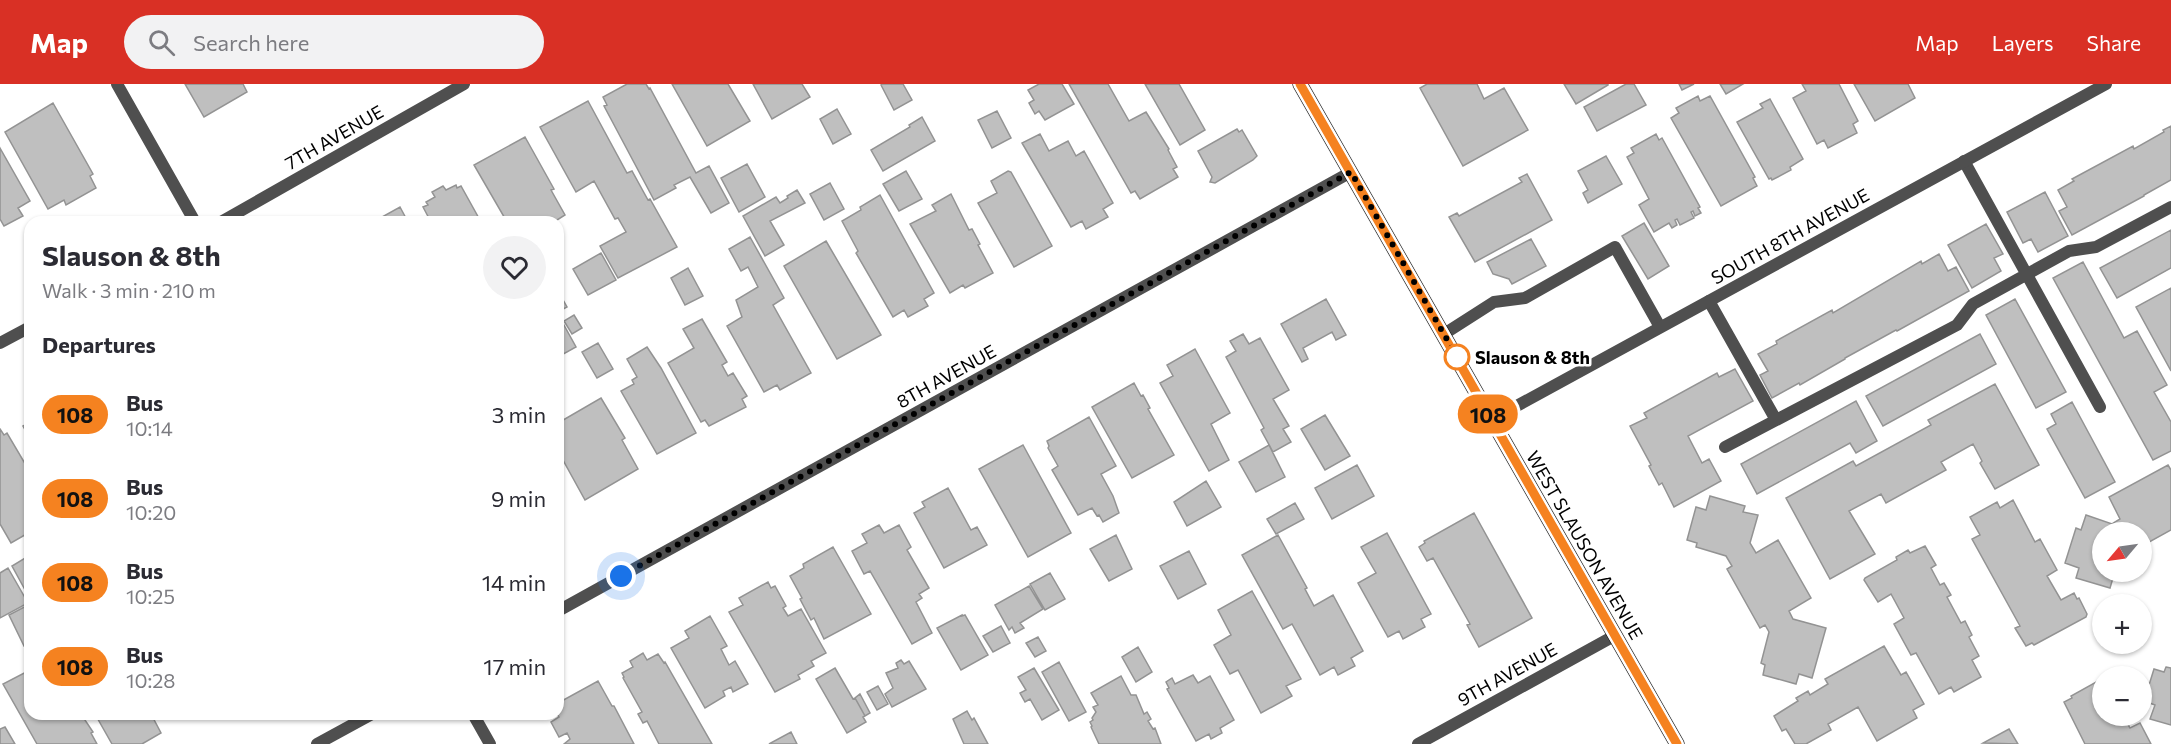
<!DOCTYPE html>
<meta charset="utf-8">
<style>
body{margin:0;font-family:Commissioner,sans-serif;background:#f2f2f3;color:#2b2b33;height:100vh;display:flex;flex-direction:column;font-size:22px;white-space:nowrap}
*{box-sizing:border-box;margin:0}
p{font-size:20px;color:#7c7c81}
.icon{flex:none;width:33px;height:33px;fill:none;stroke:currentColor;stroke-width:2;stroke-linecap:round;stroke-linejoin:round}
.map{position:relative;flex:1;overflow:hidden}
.sheet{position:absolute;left:24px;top:132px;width:540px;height:504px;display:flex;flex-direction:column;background:#fff;border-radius:18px;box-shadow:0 2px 4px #0004}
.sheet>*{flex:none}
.badge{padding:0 12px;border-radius:20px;font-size:21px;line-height:39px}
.needle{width:39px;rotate:241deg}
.controls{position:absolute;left:2092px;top:438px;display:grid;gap:12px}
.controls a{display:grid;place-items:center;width:60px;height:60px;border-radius:50%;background:#fff;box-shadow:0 2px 4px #0004;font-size:30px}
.you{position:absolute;width:30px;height:30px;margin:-15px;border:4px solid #fff;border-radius:50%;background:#1a73e8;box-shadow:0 0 0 9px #1a73e833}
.map>.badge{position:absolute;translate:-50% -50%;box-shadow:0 0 0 3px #fff}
h2{padding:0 18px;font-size:22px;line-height:54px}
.round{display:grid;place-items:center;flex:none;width:63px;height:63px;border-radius:32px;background:#f2f2f3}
.summary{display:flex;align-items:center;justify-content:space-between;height:102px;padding:0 18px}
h1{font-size:28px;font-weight:700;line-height:45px}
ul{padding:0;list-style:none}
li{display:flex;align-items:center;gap:18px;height:84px;padding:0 18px}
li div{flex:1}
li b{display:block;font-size:22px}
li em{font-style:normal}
li .badge{min-width:66px;font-weight:700;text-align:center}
header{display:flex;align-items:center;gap:36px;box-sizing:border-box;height:84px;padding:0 30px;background:#d93025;color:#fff}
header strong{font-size:28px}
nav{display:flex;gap:33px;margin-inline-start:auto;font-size:21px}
.search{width:420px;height:54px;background:#f2f2f3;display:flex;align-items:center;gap:15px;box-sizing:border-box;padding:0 21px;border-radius:33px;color:#7c7c81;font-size:22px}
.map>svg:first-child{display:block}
.building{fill:#bfbfbf;stroke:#939393;stroke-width:1.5}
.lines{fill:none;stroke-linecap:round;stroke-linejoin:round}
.primary-casing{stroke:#dbdbdb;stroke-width:16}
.service{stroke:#4f4f4f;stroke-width:12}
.minor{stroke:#4f4f4f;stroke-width:12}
.tertiary{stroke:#4f4f4f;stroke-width:12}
.primary{stroke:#000;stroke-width:15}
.line-casing{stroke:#fff;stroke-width:14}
.line{stroke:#f58220;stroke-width:9}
.walk{stroke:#000;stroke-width:6;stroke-dasharray:0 10.8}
.stop-dot{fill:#fff;stroke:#f58220;stroke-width:3}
.labels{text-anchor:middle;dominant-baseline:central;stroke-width:5;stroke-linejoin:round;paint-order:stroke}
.street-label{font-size:18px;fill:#000;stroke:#fff}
.stop-label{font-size:18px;font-weight:bold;fill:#000;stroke:#fff;text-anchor:start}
</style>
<header>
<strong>Map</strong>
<div class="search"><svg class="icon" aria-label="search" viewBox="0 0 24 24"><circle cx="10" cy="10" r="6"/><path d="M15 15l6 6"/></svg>Search here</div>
<nav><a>Map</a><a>Layers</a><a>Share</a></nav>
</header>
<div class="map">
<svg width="2171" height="660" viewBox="0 0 2171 660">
<rect width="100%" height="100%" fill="#fff"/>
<path class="building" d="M185,0H243L247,8L204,33Z
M627,0H646L649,5L650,4L696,89L709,82L729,119L711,129L690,93L674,101L676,104L654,116L604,22L607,21L603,13Z
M672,0H728L750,37L707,62Z
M753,0H802L810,13L772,35Z
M882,0H903L912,16L894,26L881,1Z
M1039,0H1062L1074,20L1045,36L1039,27L1035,30L1029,19L1034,16L1028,6Z
M1069,0H1108L1129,37L1146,28L1169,65L1168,66L1177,83L1173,85L1178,93L1140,115L1135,107L1131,109Z
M1145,0H1179L1205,46L1180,61Z
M1427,0H1477L1484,15L1504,4L1528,46L1463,82L1420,4Z
M1564,0H1608V1L1576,20Z
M1626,0H1634L1646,21L1597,47L1584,23Z
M1679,0H1694L1682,6Z
M1720,0H1743L1726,10Z
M1802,0H1839L1858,37L1853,40L1857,49L1828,64L1824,56L1817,60L1793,14L1806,7Z
M1854,0H1908L1915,14L1875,37Z
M1698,12L1700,17L1710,12L1755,93L1753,94L1757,102L1721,122L1671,34L1679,29L1676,24Z
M1770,15L1803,75L1790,83L1791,86L1772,96L1771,94L1769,95L1737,38L1763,24L1760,20Z
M588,17L627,89L632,87L648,116L650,115L677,163L618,194L600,162L626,148L618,134L615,135L594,97L576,108L540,43Z
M53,19L93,90L90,92L96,104L66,121L64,116L48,125L5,48Z
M837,25L851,50L833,60L820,35Z
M997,27L1011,54L992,64L978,36Z
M922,33L935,57L883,87L871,66L910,43L909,41Z
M2171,42V96L2144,111V112L2072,151L2059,127L2067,123L2058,106L2074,97L2072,95L2133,62L2134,65L2164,48L2163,46Z
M1237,45L1239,48L1242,46L1257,72L1253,76L1215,99L1210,98L1212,93L1198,67Z
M1040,50L1049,67L1068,57L1076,72L1084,67L1113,119L1103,125L1108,133L1086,145L1082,137L1071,143L1022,59Z
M1656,50L1659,56L1662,54L1700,123L1698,124L1701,129L1695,132L1693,127L1691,128L1694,134L1680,141L1677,135L1675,136L1677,141L1672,144L1669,139L1654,148L1639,121L1649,115L1627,73L1634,69L1631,64Z
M525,53L554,105L551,106L565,131L554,138H507L474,81Z
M0,64L30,117L18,124L23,132L4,142L0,135Z
M1606,72L1622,100L1588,119L1583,109L1588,106L1578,87Z
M747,80L765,113L739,128L721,94Z
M906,87L922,115L899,127L883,100Z
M1008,87L1011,88L1052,162L1014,183L978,119L997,109L991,97Z
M1527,90L1552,136L1475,178L1449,133L1457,129L1459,132L1522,98L1519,94Z
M830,99L844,125L824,136L810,110Z
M456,101L457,104L461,102L481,138H431L423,123L428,121L426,118L435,113L432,108L443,102L446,106Z
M797,106L805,119L770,137L784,161L765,172L743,132L776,113L780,119L788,114L787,112Z
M2045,108L2068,152L2038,168L2031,155L2023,159L2007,128Z
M951,110L969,146L972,145L980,160L978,161L993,189L965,204L963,201L950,209L910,140L936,127L932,121Z
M880,111L934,209L924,215L928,222L908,233L904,226L893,233L856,169L858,167L842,137L861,126L860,123Z
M400,123L408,138H373Z
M1644,139L1669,182L1648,195L1622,152Z
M1986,140L2003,170L1994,174L2001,187L1972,204L1948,161Z
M2171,146V184L2117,214L2100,184Z
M750,153L784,214L773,221L811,289L780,306L777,301L764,308L727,242L742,233L736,216L758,203L748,183L741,187L729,165Z
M1531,155L1546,182L1512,200L1509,195L1493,190L1487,178Z
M826,157L881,251L837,275L784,182Z
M601,169L616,196L588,211L573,185Z
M1939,170L1948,187L1956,183L1969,207L1897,247L1896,246L1845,274V275L1800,301L1799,299L1772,314L1760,291L1768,287L1758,270L1777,260L1776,257L1832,226L1833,229L1921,177L1922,180Z
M2083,178L2124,254L2137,247L2167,301L2154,308L2171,338V367L2153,376L2053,194Z
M688,184L703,212L685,221L671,194Z
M2171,204V287L2136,223Z
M562,214L567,223L558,228V216Z
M1326,215L1346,251L1336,256L1332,248L1303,264L1308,275L1302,278L1281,240Z
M2015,215L2066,308L2036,324L1986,231Z
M574,231L582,244L572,250L564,237Z
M559,232L576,263L558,273V233Z
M702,235L727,278L722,281L728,292L733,289L747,312L742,315L746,323L709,342L705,336L701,338L668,279L694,264L683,245Z
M1243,250L1249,260L1260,254L1289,306L1273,315L1289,342L1283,345L1291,358L1273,368L1261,346L1264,344L1226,273L1236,267L1230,257Z
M1980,250L1996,280L1883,342L1866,312Z
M598,259L613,285L597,294L582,268Z
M647,263L661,284L696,349L657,370L621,307L634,300L632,296L637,293L627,275Z
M1195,265L1230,329L1211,340L1229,376L1209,387L1160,299L1173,292L1167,281Z
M1735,285L1753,317L1688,352L1702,379L1709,375L1721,397L1674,423L1662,399L1659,401L1649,382L1651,381L1630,342L1647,334L1644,329L1717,289L1719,293Z
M1134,299L1141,312L1143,311L1150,324L1148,325L1174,371L1132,394L1092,323Z
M1995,300L2039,381L1995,405L1980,379L1982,377L1973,360L1941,378L1946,386L1886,419L1881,410L1849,427L1875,470L1830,495L1786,414L1853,377L1856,382L1931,341L1928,336Z
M601,314L625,354L622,356L638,385L585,416L558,367V339Z
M1856,317L1877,357L1856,369L1850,359L1757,410L1741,380Z
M2072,318L2115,398L2085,414L2047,345L2056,340L2051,330Z
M1325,331L1350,372L1325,386L1301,345Z
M1089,333L1116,382L1101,390L1113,412L1119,429L1103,438L1099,431L1097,432L1092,424L1078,431L1052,386L1058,382L1048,364L1049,362L1047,357Z
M30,338V355L23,342Z
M0,345L4,351L7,349L30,388V448L11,459L0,440Z
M1023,361L1071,449L1028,473L979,385Z
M1269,361L1285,393L1256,408L1239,378Z
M1357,381L1374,412L1332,435L1315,404Z
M2168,381L2171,386V446L2142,462V448H2103V488H2119L2117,495L2113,494L2110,504L2076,494L2079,484L2065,479L2076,444L2081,446L2086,431L2112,440L2120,435L2109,413Z
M1206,397L1221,423L1187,442L1174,418Z
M948,404L971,446L977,443L987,461L944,484L914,429L925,423L922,418Z
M1710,412L1745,422L1743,428L1758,431L1750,459L1756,469L1778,456L1811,514L1789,527L1793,535L1826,544L1812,594L1799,590L1796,600L1763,591L1765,581L1761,579L1769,548L1765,541L1760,544L1727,485L1732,482L1726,472L1696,463L1697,459L1687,456L1696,423L1706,426Z
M2013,416L2035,458L2040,455L2057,486L2047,492L2061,516L2074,509L2077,515L2079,514L2087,530L2086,533L2034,561L2032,559L2026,562L2015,544L2020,542L1972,455L1980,451L1970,433L1997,418L2000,424Z
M1295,419L1304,435L1276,450L1267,435Z
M1474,429L1532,534L1479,563L1467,541L1470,540L1433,474L1427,477L1419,463L1425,459L1424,457Z
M879,441L884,449L899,441L911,463L907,466L929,504L919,510L922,514L916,518L932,549L912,560L870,487L864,490L852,467L867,459L862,450Z
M1387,449L1431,530L1421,535L1425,543L1403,555L1399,547L1388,553L1358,499L1376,489L1361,463Z
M1116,451L1132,485L1109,497L1090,465Z
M1278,451L1307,504L1305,505L1314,522L1333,511L1363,567L1351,574L1355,582L1338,591L1334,583L1320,591L1292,540L1283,545L1242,471Z
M1925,462L1936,481L1931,484L1940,501L1944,499L1951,511L1947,513L1961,539L1965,537L1972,551L1969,553L1979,572L1972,576L1981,593L1954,608L1951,603L1939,610L1916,569L1911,571L1894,540L1904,534L1891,510L1878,518L1864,496L1865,494L1897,476L1896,473L1908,466L1910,469Z
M833,463L871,530L824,555L814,534L811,536L800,515L802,514L790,492L804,484L803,480Z
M1189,467L1206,500L1178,515L1160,482Z
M30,471V515L12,482Z
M8,484L28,519L0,534V489Z
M1050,489L1065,515L1045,526L1030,500Z
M768,498L771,504L775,502L786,522L783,524L788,532L801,525L826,569L811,577L814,582L798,591L800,595L775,608L729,528L743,521L739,514Z
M1029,502L1043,525L1020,539L1024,544L1015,549L1012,543L1009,546L995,521Z
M1252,507L1301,595L1286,602L1292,612L1261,629L1238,586L1230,590L1214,561L1231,551L1218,526Z
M30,520V559L24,562L9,531Z
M962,531V532L965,531L988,571L961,586L937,544Z
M710,532L727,562L721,565L729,581L735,577L748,600L733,608L731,603L723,607L725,612L705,624L671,564L689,554L685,547Z
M1001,542L1010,559L993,568L983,552Z
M1038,553L1046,567L1035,573L1026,559Z
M1884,562L1901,591L1906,588L1924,620L1913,626L1917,634L1877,657L1858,623L1828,640L1831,646L1806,660H1795L1786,645L1782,647L1774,632L1798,617L1796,614L1808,607L1810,611L1828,600L1825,595Z
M1138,563L1152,588L1136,598L1122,573Z
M643,569L647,576L658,570L664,579L665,578L712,660H659L647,637L643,639L638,630L642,628L623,594L624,593L622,589L633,583L630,577Z
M901,576L904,580L909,577L926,605L892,623L885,610L893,604L886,589L898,584L896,579Z
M1059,578L1086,628L1069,637L1042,588Z
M2166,583L2171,584V641L2150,635L2155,621L2144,617L2154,585L2164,588Z
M835,584L853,615L855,614L865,632L863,633L866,638L847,649L816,595Z
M1034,584L1059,626L1042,636L1030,615L1025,618L1020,609L1026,606L1018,593Z
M30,586V630H81L93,648L91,649L97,660H37L3,600Z
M1193,591L1198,599L1210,592L1234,636L1220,644L1222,649L1211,655L1209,650L1196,657L1167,605L1169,604L1166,598L1172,594L1175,600Z
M1121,592L1131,611H1136L1144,630L1147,628L1151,635L1148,637L1153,645L1155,644L1161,660H1099L1091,643L1092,642L1090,638L1093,636L1092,634L1096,628L1093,623L1098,621L1091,609Z
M2103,596V632H2123L2130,644L2140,639L2151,660H2085L2064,618L2072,614L2071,612L2098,597L2099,599Z
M598,597L612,622H614L634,660H564L570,655L567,649L559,653L551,638L559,633L557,630L558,619Z
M878,602L888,620L877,626L867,608Z
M860,610L870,629L865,632L855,614Z
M967,627L972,636L974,634L988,660H964L953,635Z
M95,630H151L161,649L142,660H112Z
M5,643L15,660H0V645Z
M2009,645L2018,660L1983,659Z
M791,648L797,660H769Z"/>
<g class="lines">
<g class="primary-casing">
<path id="primary" d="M1300,0L1677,660"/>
</g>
<path class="service" d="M1964,77L2100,323
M1709,217L1776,336
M1444,250L1494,218L1525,214L1615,163L1660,243
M1725,363L1957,241L1973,220L2069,167L2096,163L2171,123"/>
<path class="minor" d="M117,0L195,138
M221,138L464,0
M0,259L30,243
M558,527L1351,88
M473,630L490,660
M317,660L372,630
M1418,660L1614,552"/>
<path class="tertiary" d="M1491,336L2106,0"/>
<use href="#primary" class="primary"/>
</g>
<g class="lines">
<g class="line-casing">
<path id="line" d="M1300,0L1677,660"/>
</g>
<use href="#line" class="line"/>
<path class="walk" d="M621,492L1351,88L1457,273"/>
</g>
<circle class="stop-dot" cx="1457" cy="273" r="12"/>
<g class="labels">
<g class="street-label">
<text transform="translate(334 53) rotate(-30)">7TH AVENUE</text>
<text transform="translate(1790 152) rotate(-29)">SOUTH 8TH AVENUE</text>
<text transform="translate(946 292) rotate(-29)">8TH AVENUE</text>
<text transform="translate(1585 461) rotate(60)">WEST SLAUSON AVENUE</text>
<text transform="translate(1507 590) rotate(-29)">9TH AVENUE</text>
</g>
<g class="stop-label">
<text x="1475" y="273">Slauson &amp; 8th</text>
</g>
</g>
</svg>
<div class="controls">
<a><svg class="needle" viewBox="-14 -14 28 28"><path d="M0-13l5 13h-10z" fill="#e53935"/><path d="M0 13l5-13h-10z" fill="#7c7c81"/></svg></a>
<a>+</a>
<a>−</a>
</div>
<div class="you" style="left:621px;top:492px"></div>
<b class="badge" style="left:1488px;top:330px;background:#f58220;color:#111">108</b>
<section class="sheet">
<div class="summary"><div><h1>Slauson &amp; 8th</h1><p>Walk · 3 min · 210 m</p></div><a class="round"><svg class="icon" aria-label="heart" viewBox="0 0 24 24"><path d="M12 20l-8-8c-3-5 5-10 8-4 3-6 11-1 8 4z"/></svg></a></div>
<h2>Departures</h2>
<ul>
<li><span class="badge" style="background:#f58220;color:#111">108</span><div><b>Bus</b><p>10:14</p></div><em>3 min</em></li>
<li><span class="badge" style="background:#f58220;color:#111">108</span><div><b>Bus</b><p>10:20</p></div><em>9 min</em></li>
<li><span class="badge" style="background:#f58220;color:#111">108</span><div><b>Bus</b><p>10:25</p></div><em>14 min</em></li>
<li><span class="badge" style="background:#f58220;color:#111">108</span><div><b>Bus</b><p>10:28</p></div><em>17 min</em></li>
</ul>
</section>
</div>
